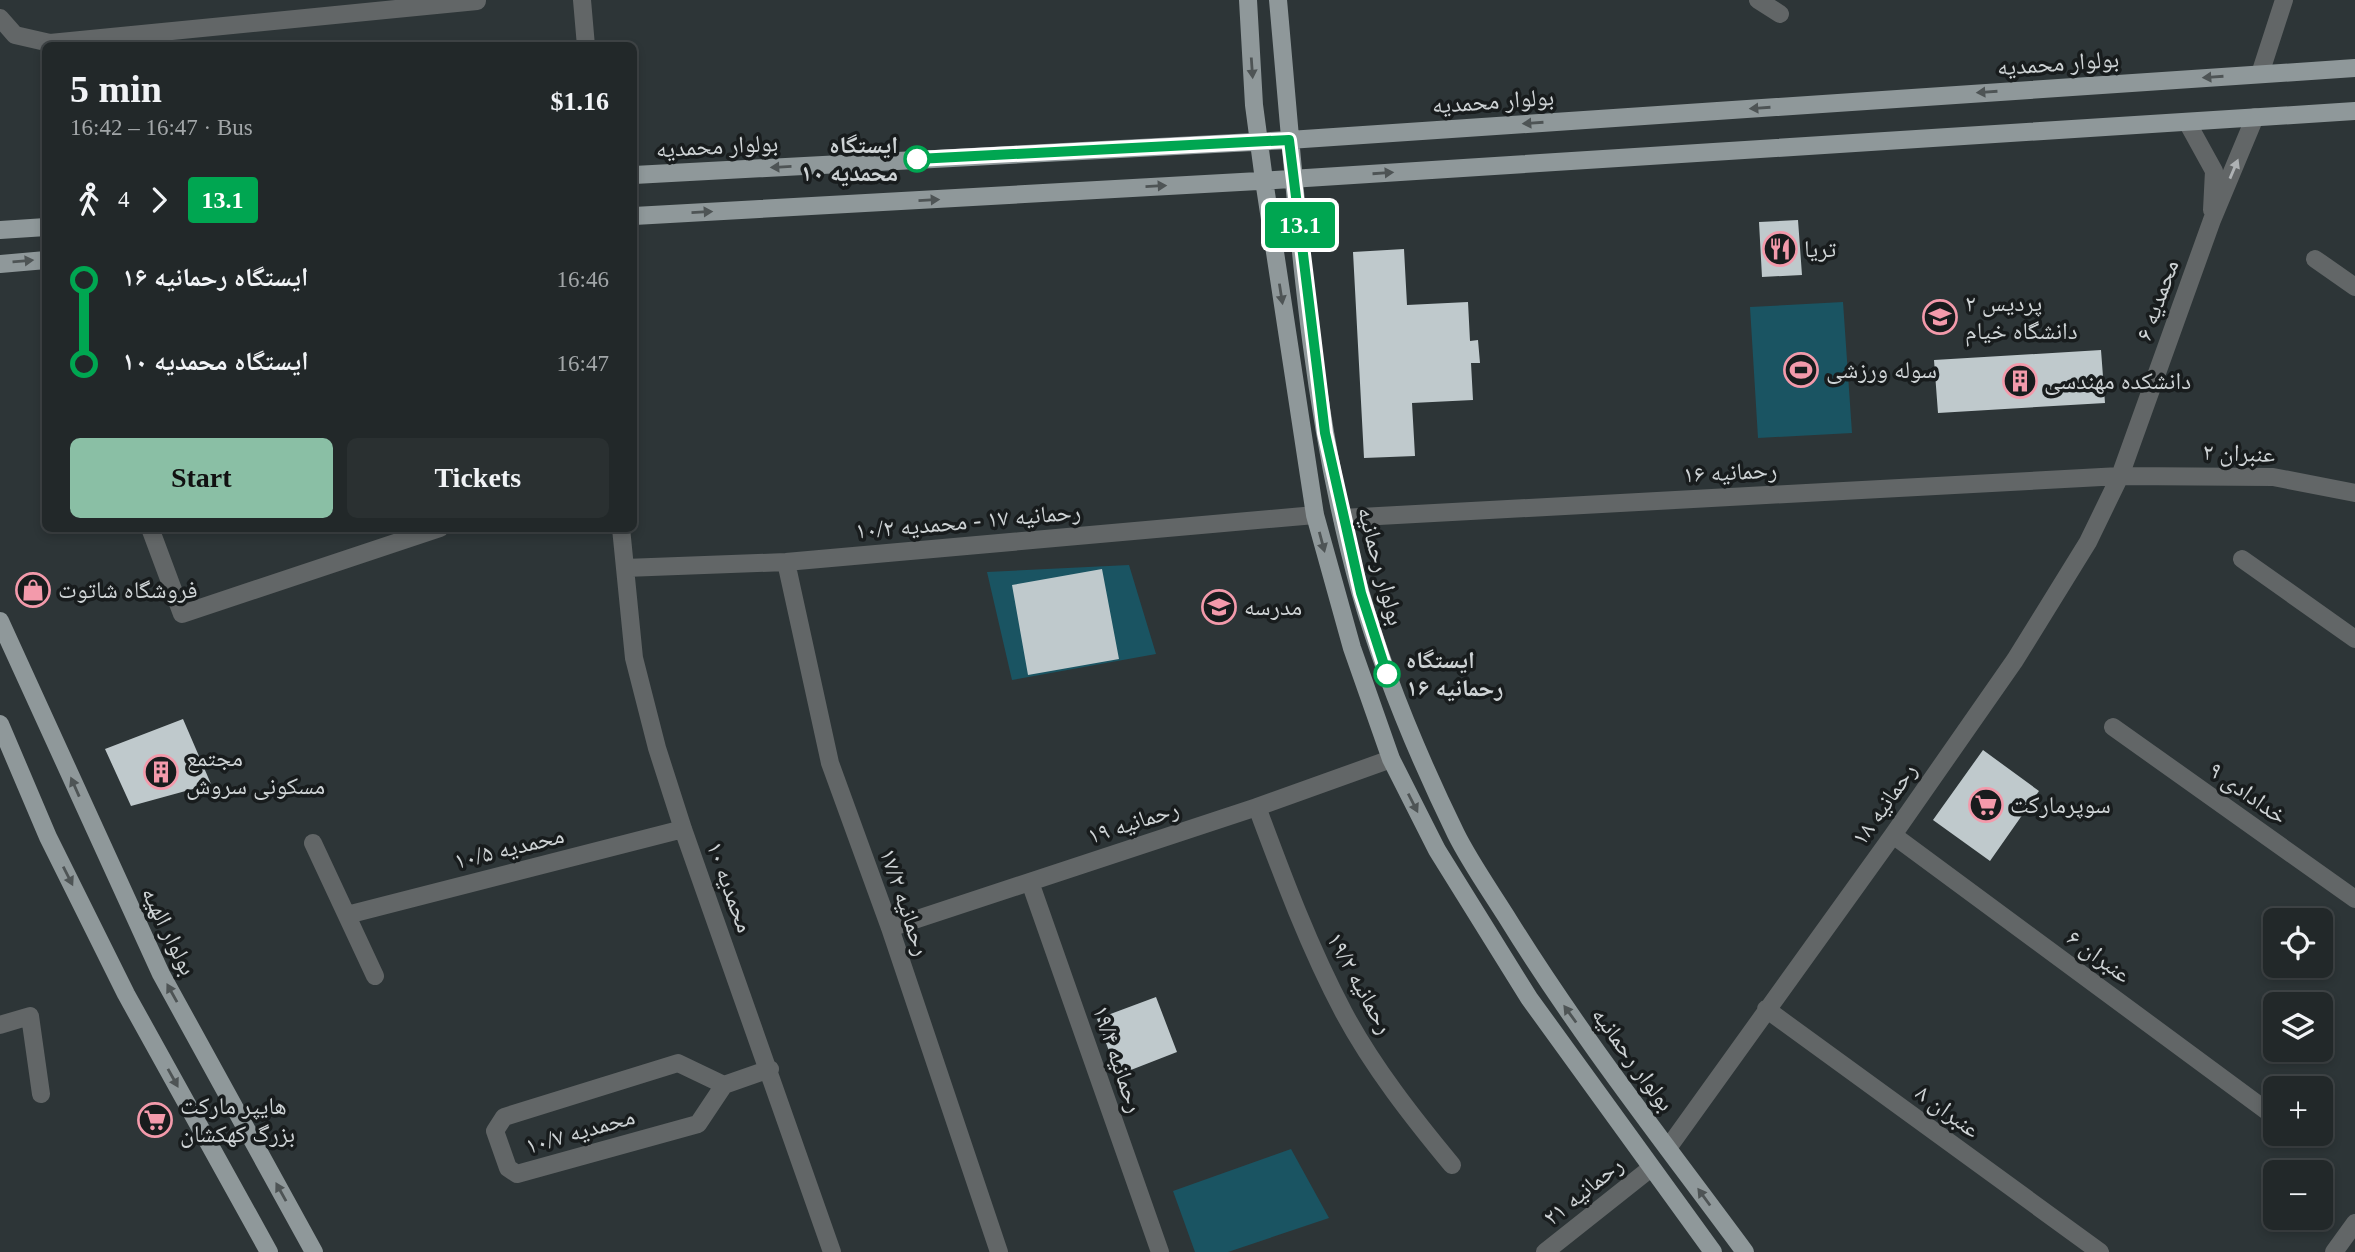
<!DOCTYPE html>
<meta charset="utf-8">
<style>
body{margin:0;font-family:"Times New Roman","Noto Naskh Arabic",serif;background:#2a3031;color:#f1f3f6;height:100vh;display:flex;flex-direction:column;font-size:26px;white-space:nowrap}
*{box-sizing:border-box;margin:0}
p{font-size:23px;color:#a2a6a8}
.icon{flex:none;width:38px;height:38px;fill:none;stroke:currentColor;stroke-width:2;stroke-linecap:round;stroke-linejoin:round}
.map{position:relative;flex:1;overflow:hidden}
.panel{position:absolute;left:42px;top:42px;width:595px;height:490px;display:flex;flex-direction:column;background:#222829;border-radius:10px;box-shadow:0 4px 10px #0003,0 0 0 2px #3f4446}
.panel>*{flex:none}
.badge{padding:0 14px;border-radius:5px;font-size:24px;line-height:46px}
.controls{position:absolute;left:2263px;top:908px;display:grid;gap:14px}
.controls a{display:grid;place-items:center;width:70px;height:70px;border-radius:10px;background:#222829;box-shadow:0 4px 10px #0003,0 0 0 2px #3f4446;font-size:35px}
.map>.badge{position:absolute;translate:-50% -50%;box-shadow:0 0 0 4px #fff}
.legs{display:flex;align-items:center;gap:10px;height:77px;padding:0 28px;font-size:23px}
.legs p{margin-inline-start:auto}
.summary{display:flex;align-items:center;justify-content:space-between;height:119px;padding:0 28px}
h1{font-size:38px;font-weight:600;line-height:52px}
.cta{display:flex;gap:14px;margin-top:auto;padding:14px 28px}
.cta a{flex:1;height:80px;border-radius:10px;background:#8abfa5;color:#111;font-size:28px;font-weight:600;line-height:80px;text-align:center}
.cta a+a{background:#2a3031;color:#f1f3f6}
ul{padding:0 28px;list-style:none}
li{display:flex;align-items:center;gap:24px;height:84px;font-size:26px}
li i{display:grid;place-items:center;width:10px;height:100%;margin:0 9px;background:currentColor}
li i::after{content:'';width:18px;height:18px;margin:-9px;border:5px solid;border-radius:50%;background:#222829}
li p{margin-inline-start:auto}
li:first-child i{background:linear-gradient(#0000 50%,currentColor 0)}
li:last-child i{background:linear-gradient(currentColor 50%,#0000 0)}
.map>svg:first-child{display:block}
.green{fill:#1a5462}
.building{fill:#bfc9cc}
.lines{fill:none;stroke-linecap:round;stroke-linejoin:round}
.minor{stroke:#626667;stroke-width:18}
.major{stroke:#8f989a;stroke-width:18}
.oneway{fill:#4e5455}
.oneway2{fill:#aeb2b4}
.line-1-casing{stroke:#fff;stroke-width:16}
.line-1{stroke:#00a651;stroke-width:10}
.stop-1-dot{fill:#fff;stroke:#00a651;stroke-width:3.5}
.labels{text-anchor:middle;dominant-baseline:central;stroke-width:7;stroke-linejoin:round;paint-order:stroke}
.street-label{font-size:24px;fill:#ced3d5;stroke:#181c1d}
.stop-label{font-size:24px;font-weight:bold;fill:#ced3d5;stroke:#181c1d;text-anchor:end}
.poi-label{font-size:24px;fill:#ced3d5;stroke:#181c1d;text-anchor:start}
</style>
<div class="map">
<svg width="2355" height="1252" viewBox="0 0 2355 1252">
<rect width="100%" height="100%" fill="#2d3537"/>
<path class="green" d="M1843,302L1852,433L1758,438L1750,307Z
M1129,565L1156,654L1012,680L987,572Z
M1291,1149L1329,1218L1228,1252H1195L1173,1191Z"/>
<path class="building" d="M1798,220L1802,275L1762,277L1759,222Z
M1404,249L1407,305L1468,302L1470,341L1478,340L1480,363H1471L1473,400L1412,403L1415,456L1364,458L1353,252Z
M2101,350L2105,403L1938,413L1934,360Z
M1102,569L1119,659L1028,675L1012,585Z
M183,719L211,784L131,806L105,749Z
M1983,750L2039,791L1990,861L1933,820Z
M1156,997L1177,1052L1118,1075L1097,1019Z"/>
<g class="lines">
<path class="minor" d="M582,0L586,46
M1758,0L1780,14
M0,18L15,35L50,43L477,1
M2260,74L2284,0
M2187,122L2214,171L2212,210
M2315,259L2355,287
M1342,518L2120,476L2273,477L2355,493
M150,528L182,614L440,528
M621,528L634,658L657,748L683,829L832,1252
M2242,559L2355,639
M786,562L830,763L890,928L999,1252
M625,568L786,562L1315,515
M2113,727L2355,899
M1257,807C1283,877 1309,947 1344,1013C1373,1067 1413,1118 1452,1165
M1893,835L2275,1117
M313,843L375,976
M1030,882L1160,1252
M347,915L683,829
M890,928L1257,807L1391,759
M1766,1009L2100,1252
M0,1025L30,1016L41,1094
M724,1085L698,1124L517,1174L508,1168L495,1131L504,1117L678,1063L724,1085L770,1069
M1668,1148L1893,835L2015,660L2088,542L2120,476L2212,220L2255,117
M1545,1252L1651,1168
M2334,1252L2355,1223"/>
<path class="major" d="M1248,0L1254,105L1264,180L1315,515L1352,648L1391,759L1437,850L1529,998L1713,1252
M1278,0C1296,197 1307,400 1360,591C1384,675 1418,756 1456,834C1470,862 1489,889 1506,916C1578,1033 1663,1141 1745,1252
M634,175L1289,140L2355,68
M634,216L1275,180L2355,111
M0,230L46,227
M0,264L46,260
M0,621L161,974L314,1252
M0,724L48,837L126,994L269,1252"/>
</g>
<defs><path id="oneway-solid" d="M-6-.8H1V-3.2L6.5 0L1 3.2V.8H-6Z" transform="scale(1.75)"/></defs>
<g class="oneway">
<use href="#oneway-solid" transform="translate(1252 68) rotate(86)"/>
<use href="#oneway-solid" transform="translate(2213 77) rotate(176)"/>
<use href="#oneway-solid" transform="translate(1987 92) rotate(176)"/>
<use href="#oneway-solid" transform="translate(1760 108) rotate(176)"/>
<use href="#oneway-solid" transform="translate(1533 123) rotate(176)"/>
<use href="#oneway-solid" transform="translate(781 167) rotate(177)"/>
<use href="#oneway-solid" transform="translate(1383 173) rotate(-4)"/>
<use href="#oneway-solid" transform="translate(1156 186) rotate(-3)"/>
<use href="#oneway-solid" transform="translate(929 200) rotate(-3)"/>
<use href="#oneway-solid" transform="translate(702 212) rotate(-3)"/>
<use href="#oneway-solid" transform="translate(23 261) rotate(-5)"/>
<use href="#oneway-solid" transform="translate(1281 294) rotate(81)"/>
<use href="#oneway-solid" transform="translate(1322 542) rotate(75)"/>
<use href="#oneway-solid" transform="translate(75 787) rotate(-114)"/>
<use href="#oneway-solid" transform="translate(1413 803) rotate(63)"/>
<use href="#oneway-solid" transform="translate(68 876) rotate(63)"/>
<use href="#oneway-solid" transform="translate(172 993) rotate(-119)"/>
<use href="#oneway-solid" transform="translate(1570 1014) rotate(-126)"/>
<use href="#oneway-solid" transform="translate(173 1078) rotate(61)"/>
<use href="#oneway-solid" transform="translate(281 1192) rotate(-119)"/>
<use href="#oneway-solid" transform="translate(1704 1197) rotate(-126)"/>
</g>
<use class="oneway2" href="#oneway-solid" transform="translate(2234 169) rotate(-67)"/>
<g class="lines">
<g class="line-1-casing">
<path id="line-1" d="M917,159L1289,140L1325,433L1361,593L1387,674"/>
</g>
<use href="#line-1" class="line-1"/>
</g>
<defs>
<g id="restaurant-ring" transform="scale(1.75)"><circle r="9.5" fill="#181c1d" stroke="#f39aab" stroke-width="1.5"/><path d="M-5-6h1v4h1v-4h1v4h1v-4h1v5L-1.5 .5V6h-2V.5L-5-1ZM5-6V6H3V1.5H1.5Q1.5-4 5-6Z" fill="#f39aab"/></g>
<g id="university-ring" transform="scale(1.75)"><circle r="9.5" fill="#181c1d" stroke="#f39aab" stroke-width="1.5"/><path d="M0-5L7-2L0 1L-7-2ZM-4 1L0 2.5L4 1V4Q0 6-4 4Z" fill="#f39aab"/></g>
<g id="stadium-ring" transform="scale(1.75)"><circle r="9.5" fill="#181c1d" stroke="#f39aab" stroke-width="1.5"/><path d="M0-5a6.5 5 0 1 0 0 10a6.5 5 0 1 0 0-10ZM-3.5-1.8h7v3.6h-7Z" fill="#f39aab"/></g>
<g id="building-ring" transform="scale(1.75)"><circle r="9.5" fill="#181c1d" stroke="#f39aab" stroke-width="1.5"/><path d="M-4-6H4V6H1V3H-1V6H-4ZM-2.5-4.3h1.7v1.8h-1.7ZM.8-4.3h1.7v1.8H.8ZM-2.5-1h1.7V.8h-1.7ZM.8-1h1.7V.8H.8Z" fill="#f39aab"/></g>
<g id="shop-ring" transform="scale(1.75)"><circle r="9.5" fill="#181c1d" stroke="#f39aab" stroke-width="1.5"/><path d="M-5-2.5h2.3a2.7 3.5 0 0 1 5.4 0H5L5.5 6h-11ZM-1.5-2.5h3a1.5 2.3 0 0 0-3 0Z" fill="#f39aab"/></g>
<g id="school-ring" transform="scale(1.75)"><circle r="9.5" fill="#181c1d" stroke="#f39aab" stroke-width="1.5"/><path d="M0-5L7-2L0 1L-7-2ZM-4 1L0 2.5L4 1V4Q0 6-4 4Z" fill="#f39aab"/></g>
<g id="supermarket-ring" transform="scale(1.75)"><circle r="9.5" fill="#181c1d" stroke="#f39aab" stroke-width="1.5"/><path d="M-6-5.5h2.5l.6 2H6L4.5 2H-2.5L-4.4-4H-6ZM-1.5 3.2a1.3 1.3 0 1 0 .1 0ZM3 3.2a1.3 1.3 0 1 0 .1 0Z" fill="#f39aab"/></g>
</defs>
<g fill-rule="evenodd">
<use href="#restaurant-ring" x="1780" y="249"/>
<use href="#university-ring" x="1940" y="317"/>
<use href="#stadium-ring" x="1801" y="370"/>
<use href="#building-ring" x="2020" y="381"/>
<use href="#shop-ring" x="33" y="590"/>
<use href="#school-ring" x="1219" y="607"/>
<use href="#building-ring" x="161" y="772"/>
<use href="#supermarket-ring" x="1986" y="805"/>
<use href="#supermarket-ring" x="155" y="1120"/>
</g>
<g class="stop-1-dot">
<circle cx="917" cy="159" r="12"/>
<circle cx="1387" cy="674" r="12"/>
</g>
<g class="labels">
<g class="street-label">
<text transform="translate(2058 63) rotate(-4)">بولوار محمدیه</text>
<text transform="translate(1493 101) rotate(-4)">بولوار محمدیه</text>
<text transform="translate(717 146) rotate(-3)">بولوار محمدیه</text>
<text transform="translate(2157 300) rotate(-70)">محمدیه ۶</text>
<text transform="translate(2239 453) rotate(2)">عنبران ۲</text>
<text transform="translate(1730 472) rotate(-3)">رحمانیه ۱۶</text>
<text transform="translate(968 521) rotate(-5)">رحمانیه ۱۷ - محمدیه ۱۰/۲</text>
<text transform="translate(1381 566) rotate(75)">بولوار رحمانیه</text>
<text transform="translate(2248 793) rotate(35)">خدادادی ۹</text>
<text transform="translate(1884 804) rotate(-55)">رحمانیه ۱۸</text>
<text transform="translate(1133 822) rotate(-18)">رحمانیه ۱۹</text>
<text transform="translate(509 848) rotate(-14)">محمدیه ۱۰/۵</text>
<text transform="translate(730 887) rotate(70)">محمدیه ۱۰</text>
<text transform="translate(905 902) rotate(71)">رحمانیه ۱۷/۲</text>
<text transform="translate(169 931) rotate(64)">بولوار الهیه</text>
<text transform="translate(2099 956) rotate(36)">عنبران ۶</text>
<text transform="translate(1360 983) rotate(61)">رحمانیه ۱۹/۲</text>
<text transform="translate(1118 1059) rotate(71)">رحمانیه ۱۹/۴</text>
<text transform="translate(1633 1059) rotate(54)">بولوار رحمانیه</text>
<text transform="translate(1948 1111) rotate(36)">عنبران ۸</text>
<text transform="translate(580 1131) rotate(-16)">محمدیه ۱۰/۷</text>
<text transform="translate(1583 1191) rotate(-39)">رحمانیه ۲۱</text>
</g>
<g class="stop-label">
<text x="898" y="145">ایستگاه<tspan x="898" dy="28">محمدیه ۱۰</tspan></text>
<text x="1406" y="660" text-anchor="start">ایستگاه<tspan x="1406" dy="28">رحمانیه ۱۶</tspan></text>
</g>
<g class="poi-label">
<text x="1804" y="249">تریا</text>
<text x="1965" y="303">پردیس ۲<tspan x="1965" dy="28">دانشگاه خیام</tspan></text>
<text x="1826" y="370">سوله ورزشی</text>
<text x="2044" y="381">دانشکده مهندسی</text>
<text x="58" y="590">فروشگاه شاتوت</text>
<text x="1244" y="607">مدرسه</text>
<text x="186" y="758">مجتمع<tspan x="186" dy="28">مسکونی سروش</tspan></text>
<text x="2010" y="805">سوپرمارکت</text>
<text x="180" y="1106">هایپر مارکت<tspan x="180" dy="28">بزرگ کهکشان</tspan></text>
</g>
</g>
</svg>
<div class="controls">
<a><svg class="icon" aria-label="locate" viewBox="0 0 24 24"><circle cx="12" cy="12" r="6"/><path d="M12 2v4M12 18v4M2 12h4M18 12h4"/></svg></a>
<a><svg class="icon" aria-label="layers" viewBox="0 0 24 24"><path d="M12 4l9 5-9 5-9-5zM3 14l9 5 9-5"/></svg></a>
<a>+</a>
<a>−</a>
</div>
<b class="badge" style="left:1300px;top:225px;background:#00a651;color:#fff">13.1</b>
<section class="panel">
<div class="summary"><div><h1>5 min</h1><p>16:42 – 16:47 · Bus</p></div><b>$1.16</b></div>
<div class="legs"><svg class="icon" aria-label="walk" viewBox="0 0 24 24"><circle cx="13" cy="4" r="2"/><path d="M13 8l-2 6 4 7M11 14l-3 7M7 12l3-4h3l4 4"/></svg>4<svg class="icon" aria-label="forward" viewBox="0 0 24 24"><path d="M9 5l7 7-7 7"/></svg><b class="badge" style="background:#00a651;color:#fff">13.1</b></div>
<ul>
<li><i style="color:#00a651"></i><b>ایستگاه رحمانیه ۱۶</b><p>16:46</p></li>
<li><i style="color:#00a651"></i><b>ایستگاه محمدیه ۱۰</b><p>16:47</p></li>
</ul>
<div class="cta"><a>Start</a><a>Tickets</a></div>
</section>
</div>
